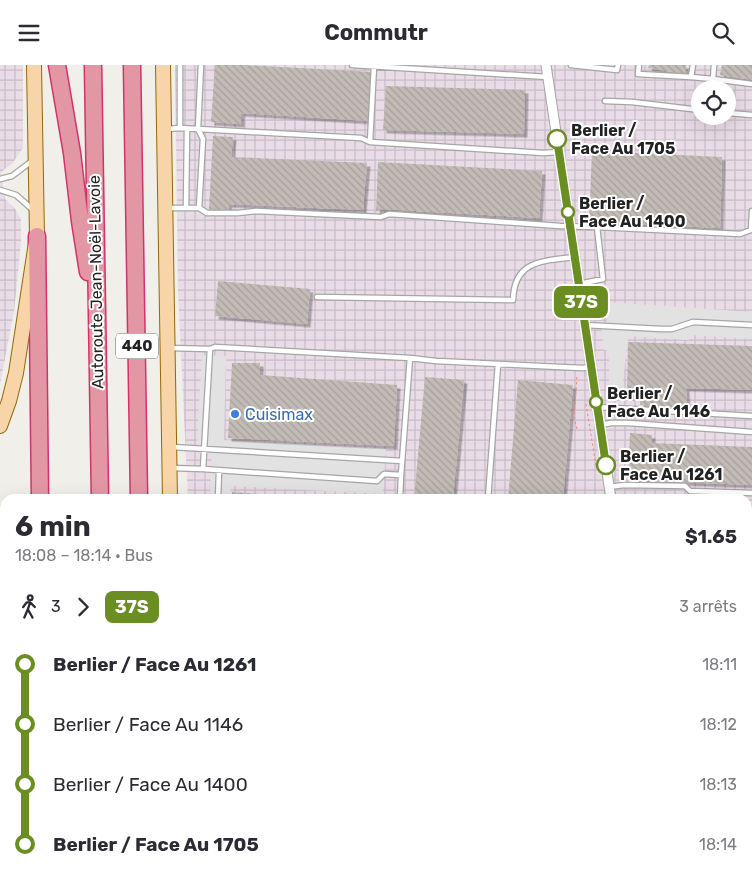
<!DOCTYPE html>
<html lang="fr">
<meta charset="utf-8">
<style>
body{margin:0;font-family:Rubik,sans-serif;background:#f2f2f3;color:#2b2b33;height:100vh;display:flex;flex-direction:column;font-size:19px;white-space:nowrap}
*{box-sizing:border-box;margin:0}
p{font-size:16px;color:#7c7c81}
.icon{flex:none;width:28px;height:28px;fill:none;stroke:currentColor;stroke-width:2;stroke-linecap:round;stroke-linejoin:round}
.map{position:relative;flex:1;overflow:hidden}
.drawer{position:absolute;left:0px;top:429px;width:752px;height:391px;display:flex;flex-direction:column;background:#fff;border-radius:15px 15px 0 0;box-shadow:0 5px 20px #0002}
.drawer>*{flex:none}
.badge{padding:0 10px;border-radius:8px;font-size:18px;line-height:32px}
.tools{position:absolute;left:691px;top:15px;display:grid;gap:10px}
.tools a{display:grid;place-items:center;width:45px;height:45px;border-radius:50%;background:#fff;box-shadow:0 5px 20px #0002;font-size:25px}
.map>.badge{position:absolute;translate:-50% -50%;box-shadow:0 0 0 2px #fff}
.legs{display:flex;align-items:center;gap:8px;height:55px;padding:0 15px;font-size:16px}
.legs p{margin-inline-start:auto}
.headline{display:flex;align-items:center;justify-content:space-between;height:85px;padding:0 15px}
h1{font-size:28px;font-weight:700;line-height:38px}
ul{padding:0 15px;list-style:none}
li{display:flex;align-items:center;gap:18px;height:60px;font-size:19px}
li i{display:grid;place-items:center;width:8px;height:100%;margin:0 6px;background:currentColor}
li i::after{content:'';width:12px;height:12px;margin:-6px;border:4px solid;border-radius:50%;background:#fff}
li p{margin-inline-start:auto}
li:first-child i{background:linear-gradient(#0000 50%,currentColor 0)}
li:last-child i{background:linear-gradient(currentColor 50%,#0000 0)}
header{display:flex;justify-content:space-between;align-items:center;height:65px;padding:0 15px;background:#fff;font-size:22px;font-weight:700}
.map>svg:first-child{display:block}
.industrial{fill:url(#industrial-grid);fill-rule:evenodd}
.parking{fill:#e2e2e2}
.building{fill:url(#building-back-hatch);filter:url(#shadow)}
.lines{fill:none;stroke-linecap:round;stroke-linejoin:round}
.lane-casing{stroke:#a6a6a6;stroke-width:7}
.street-casing{stroke:#a6a6a6;stroke-width:11}
.secondary-casing{stroke:#6a750c;stroke-width:15}
.primary-casing{stroke:#966709;stroke-width:16}
.highway-casing{stroke:#d1346a;stroke-width:19}
.path{stroke:#f28679;stroke-width:1;stroke-dasharray:2.5 2.5;stroke-linecap:butt}
.lane{stroke:#fff;stroke-width:4.5}
.street{stroke:#fff;stroke-width:9}
.secondary{stroke:#f4f6c2;stroke-width:12}
.primary{stroke:#f7d5a9;stroke-width:14}
.highway{stroke:#e397a5;stroke-width:16}
.line-1-casing{stroke:#fff;stroke-width:11}
.line-1{stroke:#6b8e23;stroke-width:8}
.stop-1-dot{fill:#fff;stroke:#6b8e23;stroke-width:2.5}
.shop-dot{fill:#3f7fe0;stroke:#fff;stroke-width:2}
.labels{text-anchor:middle;dominant-baseline:central;stroke-width:4;stroke-linejoin:round;paint-order:stroke}
.shield{fill:#fff;stroke:#646464;stroke-width:1}
.shield-label{font-size:15px;font-weight:bold;fill:#222}
.stop-label{font-size:16px;font-weight:bold;fill:#222;stroke:#fff;text-anchor:start}
.street-label{font-size:16px;fill:#222;stroke:#fff}
.shop-label{font-size:16px;fill:#366cbe;stroke:#fff;text-anchor:start}
</style>
<header><svg class="icon" aria-label="menu" viewBox="0 0 24 24"><path d="M4 6h16M4 12h16M4 18h16"/></svg>Commutr<svg class="icon" aria-label="search" viewBox="0 0 24 24"><circle cx="10" cy="10" r="6"/><path d="M15 15l6 6"/></svg></header>
<div class="map">
<svg width="752" height="819" viewBox="0 0 752 819">
<defs>
<pattern id="industrial-grid" width="8" height="8" patternUnits="userSpaceOnUse" patternTransform="scale(1.25)"><rect width="8" height="8" fill="#eadce7"/><path d="M0 4h8M4 0v8" fill="none" stroke="#c8bcc6"/></pattern>
<pattern id="building-back-hatch" width="6" height="6" patternUnits="userSpaceOnUse" patternTransform="scale(1.25)"><rect width="6" height="6" fill="#c2bbb6"/><path d="M-1 5l2 2M0 0l6 6M5-1l2 2" fill="none" stroke="#a6a09c"/></pattern>
<filter id="shadow"><feDropShadow dx="3.5" dy="3.5" stdDeviation="0" flood-color="#0004"/></filter>
</defs>
<rect width="100%" height="100%" fill="#f1efe9"/>
<path class="industrial" d="M0,0H23V83L12,99L1,107L5,134L14,142L21,154V178L14,247L0,319Z
M175,0H752V694H748V434H188L178,227ZM700,24H728V51H700Z
M748,744H752V819H381L382,815H748Z"/>
<path class="parking" d="M606,237L752,247V274L690,270L689,275L628,271L622,328L609,326V286L604,285L601,262H607Z
M202,290L226,291L224,375L386,384L383,429L231,421L230,434H210L212,379L197,377Z"/>
<path class="building" d="M215,0H244L372,7L369,56L241,48V59L211,57Z
M649,0H686L685,9L648,3Z
M722,0H752V15L720,10Z
M386,21L525,25L524,69L383,65Z
M213,71L233,72L231,92L367,98L363,145L229,139L228,145L209,144Z
M592,86L722,92L720,163L589,157Z
M378,97L542,106L539,153L380,144L376,147Z
M218,216L310,224L307,259L215,251Z
M628,277L752,281V325L686,323L687,343L640,340V332H627Z
M232,298H260V310L397,320L394,381L228,373Z
M425,312L464,315L453,434H414Z
M518,315L573,320L563,434H508Z
M630,368L652,370L651,378L752,382V420L628,415Z
M232,427L303,432V434H232Z
M748,439L752,440V497H748Z
M748,530H752V584H748Z
M748,617H752V680H748Z
M748,754H752V800H748Z
M427,815H618V819H427Z"/>
<g class="lines">
<g class="lane-casing">
<path id="lane" d="M352,0L548,12
M571,0L617,5L618,0
M639,0L638,9L691,12L693,0
M714,0L713,14L752,19
M691,12L713,14
M605,36L632,37L700,45
M728,48L752,50
M180,63L198,64L201,0
M167,64L180,63V0
M370,77L374,1
M0,114L12,111L32,96
M0,125L16,130L32,144
M167,143H186L187,64
M186,143H199L203,74L198,64L361,73L370,77L543,88L559,87
M199,143L207,148H238L256,146L381,152L389,149L560,161L597,162L603,214L579,219
M597,162L740,169L751,165L752,146
M317,232L513,235C514,195 543,196 575,192
M585,260L661,264H672L693,257L752,260
M169,283L210,284L203,404L172,403
M410,293L436,296L582,303L591,302
M597,342L752,351
M600,360L611,358H628L752,367
M172,382L402,396
M203,404L377,416L384,409L401,410L410,293L215,282L210,284
M609,422L624,420L685,421L690,426L752,428
M218,434L219,406
M400,434L401,410
M488,434L498,299
M748,503H752
M748,598H752
M748,685H752
M396,819L398,815"/>
</g>
<g class="street-casing">
<path id="street" d="M546,0L611,434
M640,819V815"/>
</g>
<g class="secondary-casing">
<path id="secondary" d="M0,686H5
M0,704H5
M748,710H752
M748,728H752"/>
</g>
<g class="primary-casing">
<path id="primary" d="M163,0L170,434
M0,361L9,336L16,308L37,171L34,0
M188,815V819
M348,819V815"/>
</g>
<g class="highway-casing">
<path id="highway" d="M57,0L72,88L80,156L88,207
M93,0L100,434
M132,0L139,434
M37,171L40,434
M0,523L5,529
M45,815V819
M101,819V815
M137,819V815
M172,819V815
M367,819L368,815"/>
</g>
<path class="path" d="M586,339L596,401
M577,364L574,352L577,310"/>
<use href="#lane" class="lane"/>
<use href="#street" class="street"/>
<use href="#secondary" class="secondary"/>
<use href="#primary" class="primary"/>
<use href="#highway" class="highway"/>
</g>
<g class="lines">
<g class="line-1-casing">
<path id="line-1" d="M557,74L606,400"/>
</g>
<use href="#line-1" class="line-1"/>
</g>
<g class="stop-1-dot">
<circle cx="557" cy="74" r="9"/>
<circle cx="568" cy="147" r="6"/>
<circle cx="596" cy="337" r="6"/>
<circle cx="606" cy="400" r="9"/>
</g>
<circle class="shop-dot" cx="235" cy="349" r="5"/>
<g class="labels">
<rect class="shield" x="116" y="268.5" width="42" height="25" rx="4"/>
<g class="shield-label">
<text x="137" y="281">440</text>
</g>
<g class="stop-label">
<text x="571" y="65">Berlier /<tspan x="571" dy="18">Face Au 1705</tspan></text>
<text x="579" y="138">Berlier /<tspan x="579" dy="18">Face Au 1400</tspan></text>
<text x="607" y="328">Berlier /<tspan x="607" dy="18">Face Au 1146</tspan></text>
<text x="620" y="391">Berlier /<tspan x="620" dy="18">Face Au 1261</tspan></text>
</g>
<g class="street-label">
<text transform="translate(96 217) rotate(-91)">Autoroute Jean-Noël-Lavoie</text>
</g>
<g class="shop-label">
<text x="245" y="349">Cuisimax</text>
</g>
</g>
</svg>
<div class="tools">
<a><svg class="icon" aria-label="locate" viewBox="0 0 24 24"><circle cx="12" cy="12" r="6"/><path d="M12 2v4M12 18v4M2 12h4M18 12h4"/></svg></a>
</div>
<b class="badge" style="left:581px;top:237px;background:#6b8e23;color:#fff">37S</b>
<section class="drawer">
<div class="headline"><div><h1>6 min</h1><p>18:08 – 18:14 · Bus</p></div><b>$1.65</b></div>
<div class="legs"><svg class="icon" aria-label="walk" viewBox="0 0 24 24"><circle cx="13" cy="4" r="2"/><path d="M13 8l-2 6 4 7M11 14l-3 7M7 12l3-4h3l4 4"/></svg>3<svg class="icon" aria-label="forward" viewBox="0 0 24 24"><path d="M9 5l7 7-7 7"/></svg><b class="badge" style="background:#6b8e23;color:#fff">37S</b><p>3 arrêts</p></div>
<ul>
<li><i style="color:#6b8e23"></i><b>Berlier / Face Au 1261</b><p>18:11</p></li>
<li><i style="color:#6b8e23"></i><span>Berlier / Face Au 1146</span><p>18:12</p></li>
<li><i style="color:#6b8e23"></i><span>Berlier / Face Au 1400</span><p>18:13</p></li>
<li><i style="color:#6b8e23"></i><b>Berlier / Face Au 1705</b><p>18:14</p></li>
</ul>
</section>
</div>
